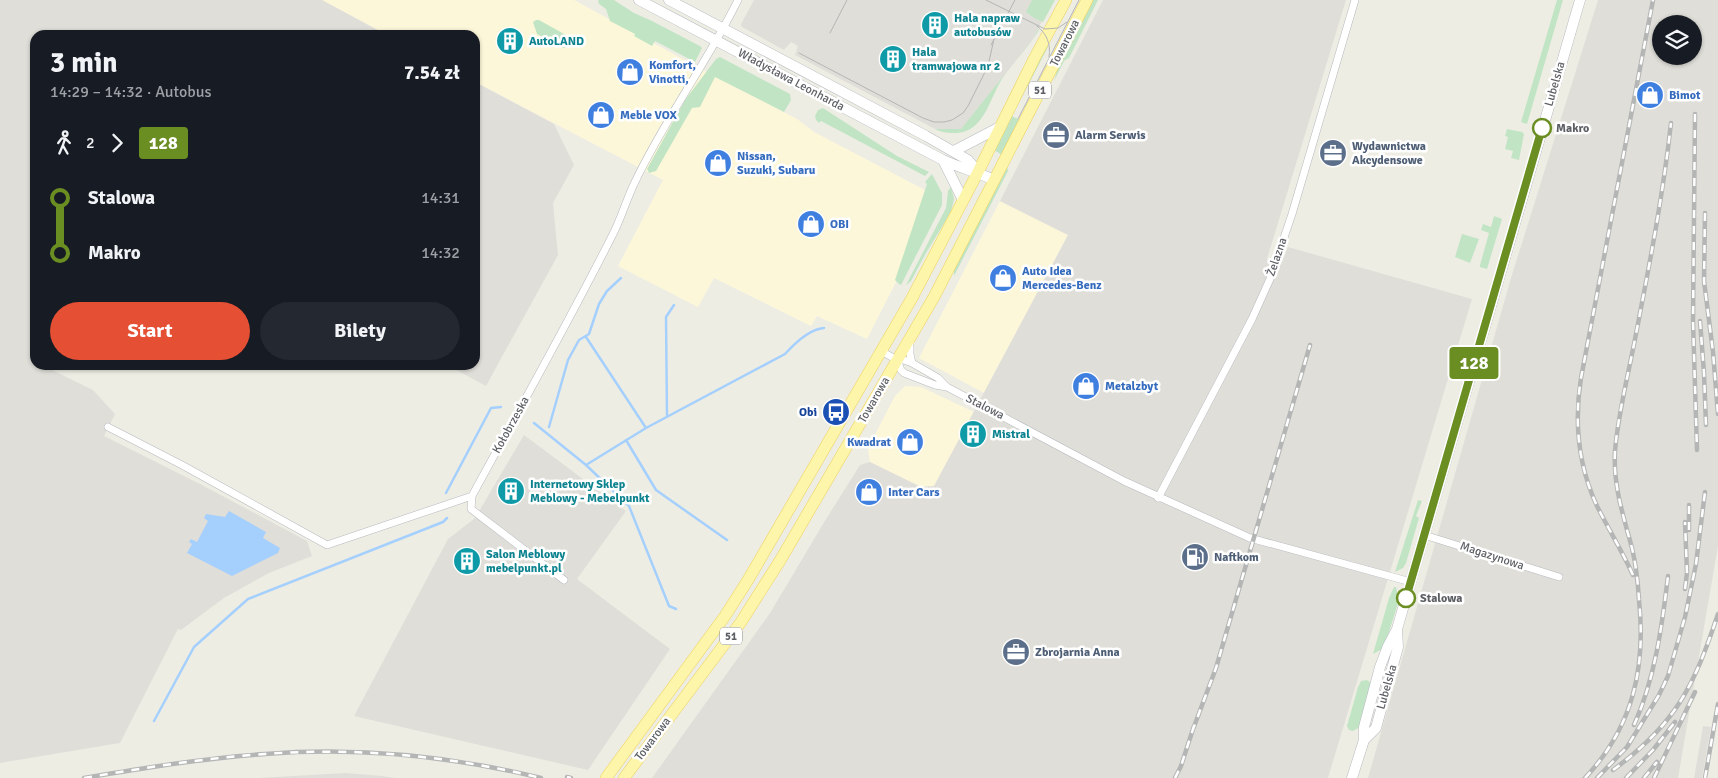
<!DOCTYPE html>
<html lang="pl">
<meta charset="utf-8">
<style>
body{margin:0;font-family:Signika,sans-serif;background:#242831;color:#f1f3f6;height:100vh;display:flex;flex-direction:column;font-size:19px;white-space:nowrap}
*{box-sizing:border-box;margin:0}
p{font-size:16px;color:#9ea1a6}
.icon{flex:none;width:28px;height:28px;fill:none;stroke:currentColor;stroke-width:2;stroke-linecap:round;stroke-linejoin:round}
.map{position:relative;flex:1;overflow:hidden}
.panel{position:absolute;left:30px;top:30px;width:450px;height:340px;display:flex;flex-direction:column;background:#171b24;border-radius:15px;box-shadow:0 1px 4px #0004}
.panel>*{flex:none}
.badge{padding:0 10px;border-radius:4px;font-size:18px;line-height:32px}
.buttons{position:absolute;left:1652px;top:15px;display:grid;gap:10px}
.buttons a{display:grid;place-items:center;width:50px;height:50px;border-radius:50%;background:#171b24;box-shadow:0 1px 4px #0004;font-size:25px}
.map>.badge{position:absolute;translate:-50% -50%;box-shadow:0 0 0 2px #fff}
.legs{display:flex;align-items:center;gap:8px;height:55px;padding:0 20px;font-size:16px}
.legs p{margin-inline-start:auto}
.headline{display:flex;align-items:center;justify-content:space-between;height:85px;padding:0 20px}
h1{font-size:28px;font-weight:700;line-height:38px}
.primary-button{display:flex;gap:10px;margin-top:auto;padding:10px 20px}
.primary-button a{flex:1;height:58px;border-radius:30px;background:#e54f33;color:#fff;font-size:20px;font-weight:700;line-height:58px;text-align:center}
.primary-button a+a{background:#242831;color:#f1f3f6}
ul{padding:0 20px;list-style:none}
li{display:flex;align-items:center;gap:18px;height:55px;font-size:19px}
li i{display:grid;place-items:center;width:8px;height:100%;margin:0 6px;background:currentColor}
li i::after{content:'';width:12px;height:12px;margin:-6px;border:4px solid;border-radius:50%;background:#171b24}
li p{margin-inline-start:auto}
li:first-child i{background:linear-gradient(#0000 50%,currentColor 0)}
li:last-child i{background:linear-gradient(currentColor 50%,#0000 0)}
.map>svg:first-child{display:block}
.commercial{fill:#fdf7da}
.industrial{fill:#e0ded8;fill-rule:evenodd}
.green{fill:#c1e5c4}
.water{fill:#a5d0fd}
.lines{fill:none;stroke-linecap:round;stroke-linejoin:round}
.stream{stroke:#a5d0fd;stroke-width:2.5}
.street-casing{stroke:#b6b9be;stroke-width:8}
.secondary-casing{stroke:#b7bac0;stroke-width:11}
.primary-casing{stroke:#eed05d;stroke-width:12}
.street{stroke:#fff;stroke-width:7}
.secondary{stroke:#fff;stroke-width:10}
.primary{stroke:#fdf6aa;stroke-width:11}
.tram{stroke:#b4b5b5;stroke-width:1}
.rail-casing{stroke:#b4b5b5;stroke-width:4.5}
.rail{stroke:#fff;stroke-width:2.5;stroke-dasharray:8;stroke-linecap:butt}
.line-1-casing{stroke:#fff;stroke-width:11}
.line-1{stroke:#6b8e23;stroke-width:8}
.stop-1-dot{fill:#fff;stroke:#6b8e23;stroke-width:2.5}
.labels{text-anchor:middle;dominant-baseline:central;stroke-width:5;stroke-linejoin:round;paint-order:stroke}
.shield{fill:#fff;stroke:#8d8f92;stroke-width:1}
.shield-label{font-size:11px;font-weight:bold;fill:#5c5f64}
.culture-label{font-size:12px;font-weight:bold;fill:#0d838f;stroke:#fff;text-anchor:start}
.street-label{font-size:12px;fill:#5c5f64;stroke:#fff}
.shop-label{font-size:12px;font-weight:bold;fill:#366cbe;stroke:#fff;text-anchor:start}
.stop-label{font-size:12px;font-weight:bold;fill:#5c5f64;stroke:#fff;text-anchor:start}
.service-label{font-size:12px;font-weight:bold;fill:#4e5e75;stroke:#fff;text-anchor:start}
.transit-label{font-size:12px;font-weight:bold;fill:#164399;stroke:#fff;text-anchor:end}
</style>
<div class="map">
<svg width="1718" height="778" viewBox="0 0 1718 778">
<rect width="100%" height="100%" fill="#eeede4"/>
<path class="commercial" d="M322,0H574L716,77L797,119L814,132L925,190L896,282L867,339L817,316L811,326L714,278L698,307L618,266L663,180L475,82V35H387Z
M1000,201L1068,235L984,393L919,358Z
M905,386L921,387L974,412L934,486L921,487L870,462L868,448L895,396Z"/>
<path class="industrial" d="M0,0H322L387,35H35V365H42L93,390L115,414L104,436L200,484L307,541L312,556L269,573L224,598L181,630L178,629L120,743L0,763Z
M754,0H1053L1033,39L961,130L935,129L795,55L798,46L791,42L784,50L742,27L741,24Z
M1103,0H1346L1267,259L1281,264L1288,247L1472,299L1328,778H652L770,613L826,519L860,465L870,462L921,487L934,486L1068,235L1000,201Z
M1598,0H1718V546L1678,778H1368L1511,278ZM1661,24H1694V56H1661Z
M475,82L554,124L574,165L553,203L558,255L486,386L447,365H475Z
M524,435L626,511L577,579L670,649L588,770L354,716L448,539L475,518Z
M1703,726L1711,727L1702,778H1694Z
M346,773L382,776L395,778H258Z"/>
<path class="green" d="M598,0H614L634,13L652,21L700,46L702,48L695,62L655,41L652,46L634,36L635,34L610,21L606,9L599,4Z
M1032,0H1055L1043,22L1034,18L1026,12Z
M1093,0H1098L1069,58L1064,61L1054,81L1058,67Z
M1557,0H1563L1527,124L1521,122Z
M536,20H539L566,35L569,40L566,47L563,48L537,34L533,22Z
M1038,29L1039,30C1029,47 1015,60 1004,76C990,95 986,131 957,133C949,133 942,133 935,129H961L1033,39Z
M1047,44L1048,47L1012,116L1020,120L1002,155L994,150Z
M720,57L790,94L791,100L784,112L715,77L700,107L692,108L656,171L649,173L647,169L685,100L716,59Z
M823,108L897,156L929,172L925,176L821,121L819,123L816,120L815,116L818,110Z
M1507,129L1522,132L1524,134L1519,160L1511,158L1513,151L1505,149L1508,137L1505,136Z
M1007,166L1008,171L954,276V270Z
M932,174L942,193V205L901,285L899,284L895,280L927,184L925,182Z
M951,187L954,199L951,212L926,253L911,281L906,285L946,208L948,191Z
M1494,216L1502,219L1487,269L1480,267V265L1489,233L1481,230L1483,224L1491,227Z
M1462,234L1479,239L1470,263L1455,257Z
M1418,500L1422,501L1416,516L1419,518L1406,563L1403,568L1395,572Z
M1394,587H1396L1399,600L1384,648L1373,654L1389,598Z
M1367,680L1371,683L1360,727L1353,731L1349,730L1347,726L1358,687L1361,681Z"/>
<path class="water" d="M229,511L266,532L263,538L280,548L278,553L232,576L187,553L192,544L189,542L191,539L197,542L208,521L204,518L206,514L225,517Z"/>
<g class="lines">
<path class="stream" d="M586,337L646,428
M667,416L666,317L674,305
M534,423L586,465L646,428L785,354C795,343 809,329 824,328
M549,427L568,360L579,340L589,334L599,304L607,291L621,278
M626,440L656,490L727,540
M586,465L629,506L669,606L676,609
M446,493L491,408L501,407
M154,721L194,647L248,599L443,522L447,518"/>
<g class="street-casing">
<path id="street" d="M910,341V354L912,363
M881,351L897,360H904L912,363L938,378L947,387
M897,360L901,370L904,373L935,385L947,387L1124,481L1250,538L1411,582
M108,427L182,465L327,545L472,496C520,408 570,320 615,230C622,215 627,199 634,184C664,120 707,63 738,0
M472,496L471,509L564,580
M1158,498L1252,319L1270,279L1292,214L1355,0
M1424,535L1559,577"/>
</g>
<g class="secondary-casing">
<path id="secondary" d="M639,0L943,160C960,168 978,172 994,180
M669,0L926,136L968,160L978,172
M954,151L1000,127
M943,160L963,200
M1364,740L1376,728L1398,647L1397,630
M1352,778L1364,740V727L1380,667L1388,646L1397,629L1580,0"/>
</g>
<g class="primary-casing">
<path id="primary" d="M606,778L725,616L748,580L912,298L978,172L1034,59L1066,0
M624,778L741,622L781,559L934,297L1087,0"/>
</g>
<use href="#street" class="street"/>
<use href="#secondary" class="secondary"/>
<use href="#primary" class="primary"/>
<path class="tram" d="M986,0L1045,29L1058,28L1067,22
M1037,26C1047,34 1051,44 1049,57
M830,33L847,0
M991,45L1015,0
M799,53L923,118L934,122H944L952,120L963,113L968,106L988,66L994,39
M1018,119L1079,0"/>
<g class="rail-casing">
<path id="rail" d="M1695,114L1693,322L1697,450
M1705,213L1704,281L1713,352L1718,414
M1700,321L1704,373L1706,425
M1689,530V505
M1633,575C1622,551 1609,530 1597,506C1578,465 1574,422 1581,378L1653,0
M1685,589L1687,573L1685,522
M1634,725C1655,679 1662,626 1668,576
M1192,732L1216,668L1310,345
M1613,770C1676,724 1694,686 1718,614
M567,777L571,778
M84,778C144,768 204,758 265,754C357,747 451,756 541,778
M1175,778L1181,766L1194,726
M1585,778C1633,727 1646,668 1639,600C1638,583 1636,565 1632,548C1623,515 1613,485 1615,451C1618,414 1628,376 1635,339C1649,267 1663,196 1671,123
M1597,778L1627,747L1659,695L1668,676L1685,617L1696,564L1705,492
M1626,778L1653,750L1675,722
M1644,778L1657,762
M1654,778L1695,692
M1705,778L1718,704"/>
</g>
<use href="#rail" class="rail"/>
</g>
<g class="lines">
<g class="line-1-casing">
<path id="line-1" d="M1406,598L1542,128"/>
</g>
<use href="#line-1" class="line-1"/>
</g>
<defs>
<g id="building-disc" transform="scale(1.4375)"><circle r="9.5" fill="#0f9aa8" stroke="#fff"/><path d="M-4-6H4V6H1V3H-1V6H-4ZM-2.5-4.3h1.7v1.8h-1.7ZM.8-4.3h1.7v1.8H.8ZM-2.5-1h1.7V.8h-1.7ZM.8-1h1.7V.8H.8Z" fill="#fff"/></g>
<g id="shop-disc" transform="scale(1.4375)"><circle r="9.5" fill="#3f7fe0" stroke="#fff"/><path d="M-5-2.5h2.3a2.7 3.5 0 0 1 5.4 0H5L5.5 6h-11ZM-1.5-2.5h3a1.5 2.3 0 0 0-3 0Z" fill="#fff"/></g>
<g id="office-disc" transform="scale(1.4375)"><circle r="9.5" fill="#5c6f8a" stroke="#fff"/><path d="M-6-3h4V-5.5h4V-3h4V5H-6ZM-1-4.5V-3h2v-1.5ZM-6 0V1H6V0Z" fill="#fff"/></g>
<g id="bus-disc" transform="scale(1.4375)"><circle r="9.5" fill="#1a4fb4" stroke="#fff"/><path d="M-5-6H5V4H4V6H2V4H-2V6H-4V4H-5ZM-3.5-4V0h7V-4ZM-3.5 1.2v1.5H-2V1.2ZM2 1.2v1.5H3.5V1.2Z" fill="#fff"/></g>
<g id="fuel-disc" transform="scale(1.4375)"><circle r="9.5" fill="#5c6f8a" stroke="#fff"/><path d="M-5.5-6h7V0h2V4h1.3V-2.5L3-4.5l.8-.8L6-3V5H2.5V1h-1V6h-7ZM-4.2-4.7v3.2H.2V-4.7Z" fill="#fff"/></g>
</defs>
<g fill-rule="evenodd">
<use href="#building-disc" x="935" y="25"/>
<use href="#building-disc" x="510" y="41"/>
<use href="#building-disc" x="893" y="59"/>
<use href="#shop-disc" x="630" y="72"/>
<use href="#shop-disc" x="1650" y="95"/>
<use href="#shop-disc" x="601" y="115"/>
<use href="#office-disc" x="1056" y="135"/>
<use href="#office-disc" x="1333" y="153"/>
<use href="#shop-disc" x="718" y="163"/>
<use href="#shop-disc" x="811" y="224"/>
<use href="#shop-disc" x="1003" y="278"/>
<use href="#shop-disc" x="1086" y="386"/>
<use href="#bus-disc" x="836" y="412"/>
<use href="#building-disc" x="973" y="434"/>
<use href="#shop-disc" x="910" y="442"/>
<use href="#building-disc" x="511" y="491"/>
<use href="#shop-disc" x="869" y="492"/>
<use href="#fuel-disc" x="1195" y="557"/>
<use href="#building-disc" x="467" y="561"/>
<use href="#office-disc" x="1016" y="652"/>
</g>
<g class="stop-1-dot">
<circle cx="1542" cy="128" r="9"/>
<circle cx="1406" cy="598" r="9"/>
</g>
<g class="labels">
<g class="shield">
<rect x="1029" y="81.5" width="22" height="17" rx="4"/>
<rect x="720" y="627.5" width="22" height="17" rx="4"/>
</g>
<g class="shield-label">
<text x="1040" y="90">51</text>
<text x="731" y="636">51</text>
</g>
<g class="culture-label">
<text x="954" y="18">Hala napraw<tspan x="954" dy="14">autobusów</tspan></text>
<text x="529" y="41">AutoLAND</text>
<text x="912" y="52">Hala<tspan x="912" dy="14">tramwajowa nr 2</tspan></text>
<text x="992" y="434">Mistral</text>
<text x="530" y="484">Internetowy Sklep<tspan x="530" dy="14">Meblowy - Mebelpunkt</tspan></text>
<text x="486" y="554">Salon Meblowy<tspan x="486" dy="14">mebelpunkt.pl</tspan></text>
</g>
<g class="street-label">
<text transform="translate(1065 43) rotate(-63)">Towarowa</text>
<text transform="translate(791 80) rotate(28)">Władysława Leonharda</text>
<text transform="translate(1555 84) rotate(-74)">Lubelska</text>
<text transform="translate(1277 257) rotate(-71)">Żelazna</text>
<text transform="translate(874 400) rotate(-60)">Towarowa</text>
<text transform="translate(985 407) rotate(27)">Stalowa</text>
<text transform="translate(511 425) rotate(-61)">Kołobrzeska</text>
<text transform="translate(1492 556) rotate(18)">Magazynowa</text>
<text transform="translate(1387 687) rotate(-74)">Lubelska</text>
<text transform="translate(653 739) rotate(-53)">Towarowa</text>
</g>
<g class="shop-label">
<text x="649" y="65">Komfort,<tspan x="649" dy="14">Vinotti,</tspan></text>
<text x="1669" y="95">Bimot</text>
<text x="620" y="115">Meble VOX</text>
<text x="737" y="156">Nissan,<tspan x="737" dy="14">Suzuki, Subaru</tspan></text>
<text x="830" y="224">OBI</text>
<text x="1022" y="271">Auto Idea<tspan x="1022" dy="14">Mercedes-Benz</tspan></text>
<text x="1105" y="386">Metalzbyt</text>
<text x="891" y="442" text-anchor="end">Kwadrat</text>
<text x="888" y="492">Inter Cars</text>
</g>
<g class="stop-label">
<text x="1556" y="128">Makro</text>
<text x="1420" y="598">Stalowa</text>
</g>
<g class="service-label">
<text x="1075" y="135">Alarm Serwis</text>
<text x="1352" y="146">Wydawnictwa<tspan x="1352" dy="14">Akcydensowe</tspan></text>
<text x="1214" y="557">Naftkom</text>
<text x="1035" y="652">Zbrojarnia Anna</text>
</g>
<g class="transit-label">
<text x="817" y="412">Obi</text>
</g>
</g>
</svg>
<div class="buttons">
<a><svg class="icon" aria-label="layers" viewBox="0 0 24 24"><path d="M12 4l9 5-9 5-9-5zM3 14l9 5 9-5"/></svg></a>
</div>
<b class="badge" style="left:1474px;top:363px;background:#6b8e23;color:#fff">128</b>
<section class="panel">
<div class="headline"><div><h1>3 min</h1><p>14:29 – 14:32 · Autobus</p></div><b>7.54 zł</b></div>
<div class="legs"><svg class="icon" aria-label="walk" viewBox="0 0 24 24"><circle cx="13" cy="4" r="2"/><path d="M13 8l-2 6 4 7M11 14l-3 7M7 12l3-4h3l4 4"/></svg>2<svg class="icon" aria-label="forward" viewBox="0 0 24 24"><path d="M9 5l7 7-7 7"/></svg><b class="badge" style="background:#6b8e23;color:#fff">128</b></div>
<ul>
<li><i style="color:#6b8e23"></i><b>Stalowa</b><p>14:31</p></li>
<li><i style="color:#6b8e23"></i><b>Makro</b><p>14:32</p></li>
</ul>
<div class="primary-button"><a>Start</a><a>Bilety</a></div>
</section>
</div>
